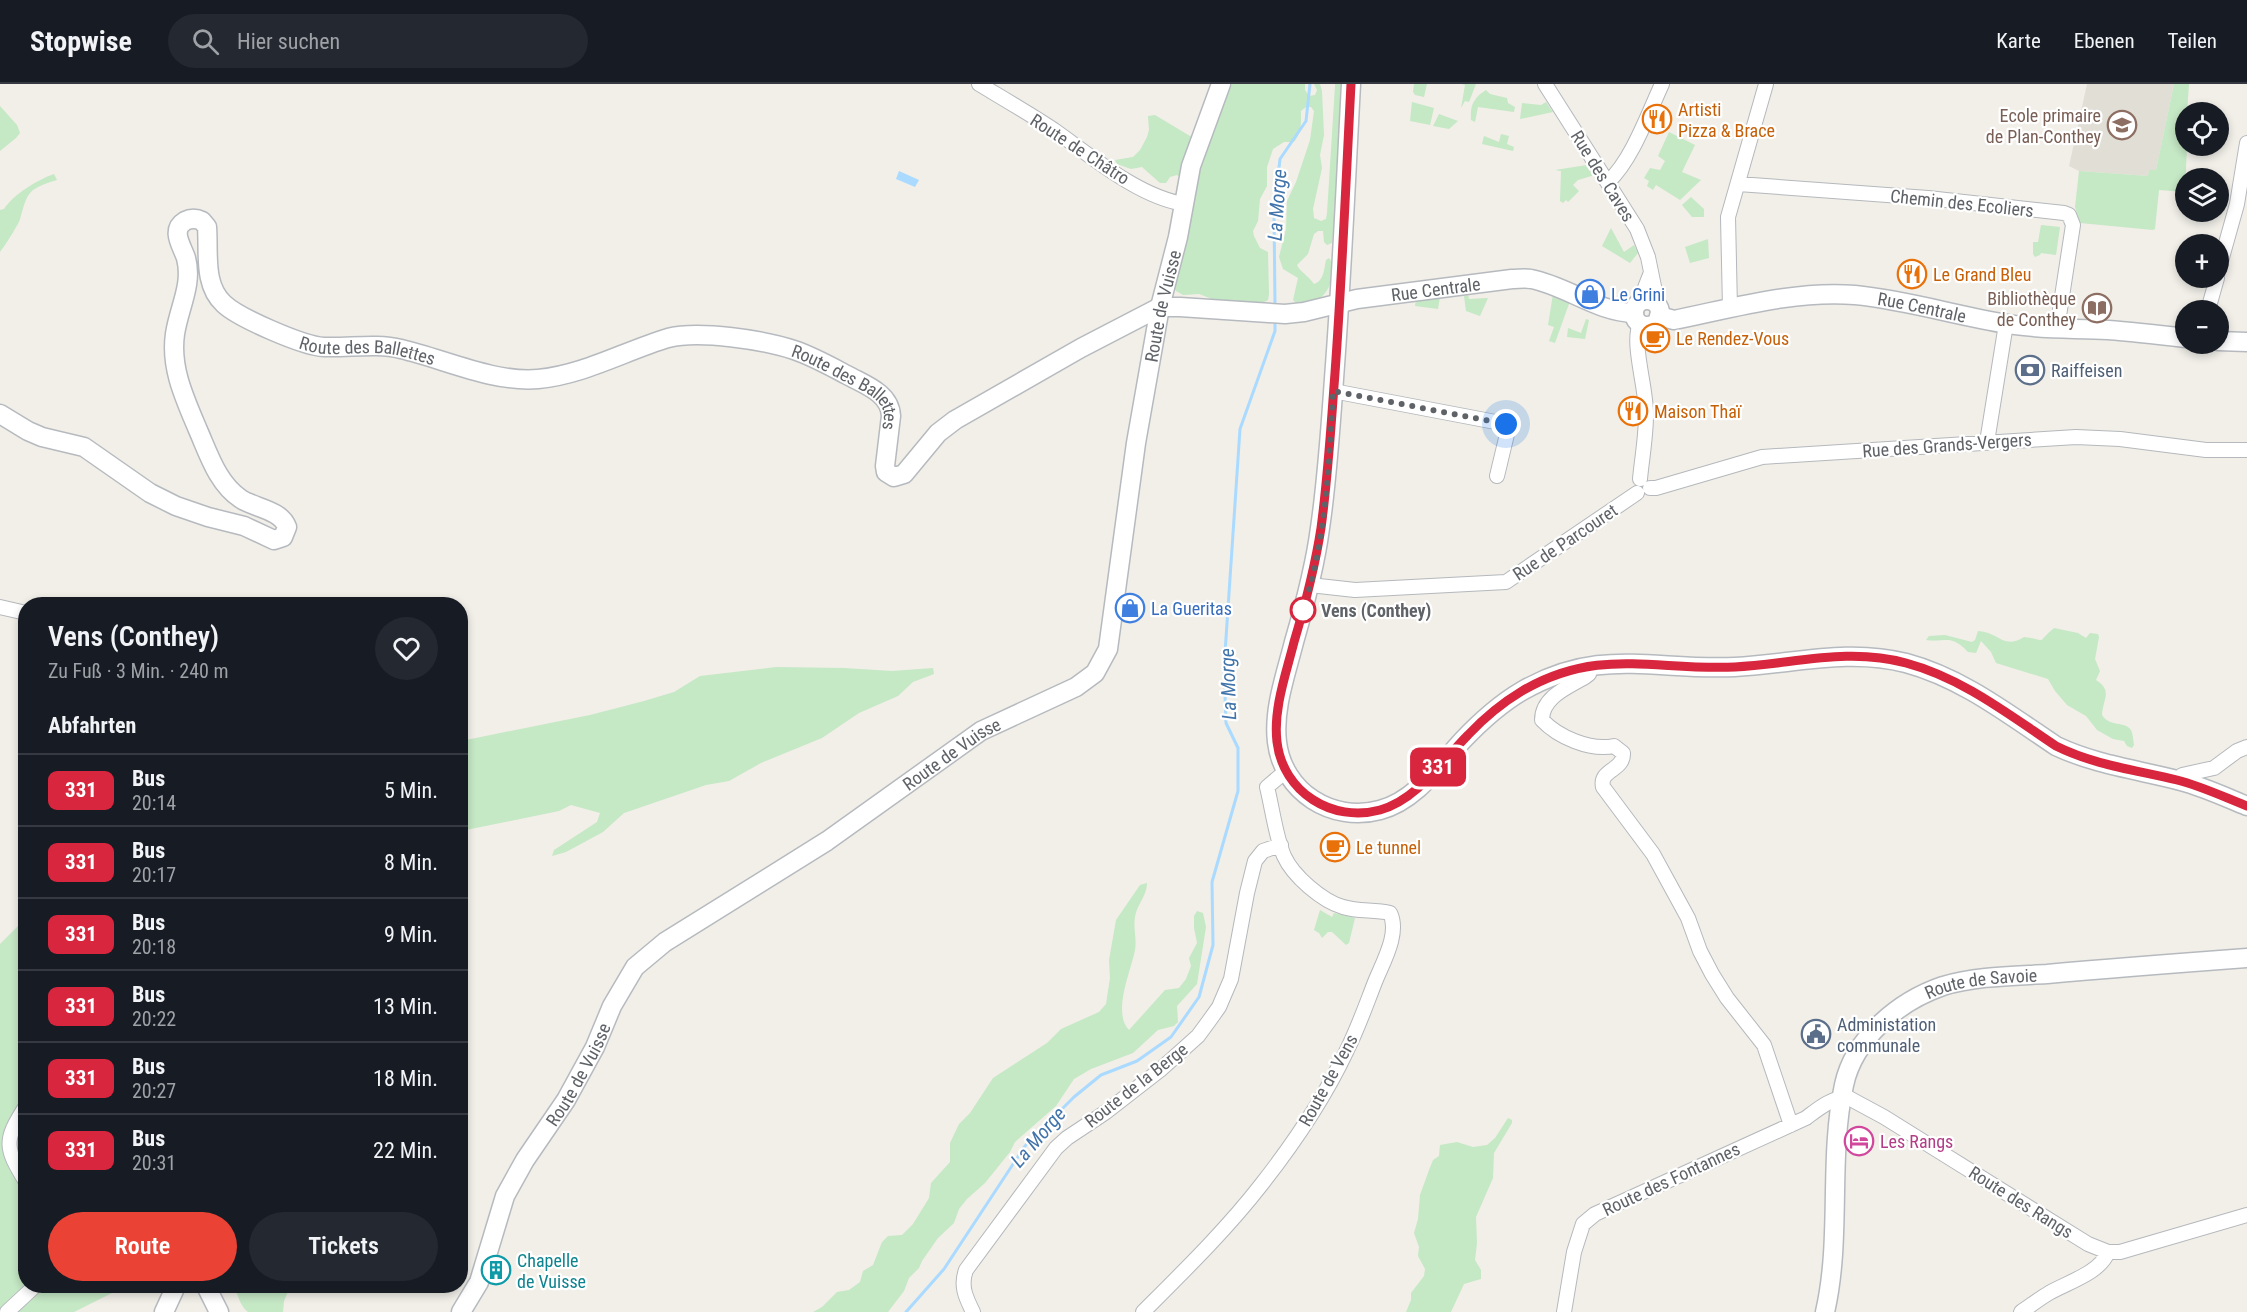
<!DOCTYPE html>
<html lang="de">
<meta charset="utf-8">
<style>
body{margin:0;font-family:"Roboto Condensed",sans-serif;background:#242831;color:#f1f3f6;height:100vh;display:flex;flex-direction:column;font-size:22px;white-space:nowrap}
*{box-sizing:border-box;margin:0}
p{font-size:20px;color:#9ea1a6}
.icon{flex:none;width:33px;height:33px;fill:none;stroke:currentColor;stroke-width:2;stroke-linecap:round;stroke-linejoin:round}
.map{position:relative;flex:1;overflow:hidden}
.drawer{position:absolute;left:18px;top:513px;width:450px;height:696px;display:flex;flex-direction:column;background:#171b24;border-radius:24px;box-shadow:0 3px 9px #0003}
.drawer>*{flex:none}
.badge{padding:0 12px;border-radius:9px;font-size:21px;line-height:39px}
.fabs{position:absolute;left:2175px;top:18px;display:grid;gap:12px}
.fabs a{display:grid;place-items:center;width:54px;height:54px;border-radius:50%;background:#171b24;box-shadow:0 3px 9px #0003;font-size:30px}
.you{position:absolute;width:30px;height:30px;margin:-15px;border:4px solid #fff;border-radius:50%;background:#1a73e8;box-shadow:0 0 0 9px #1a73e833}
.map>.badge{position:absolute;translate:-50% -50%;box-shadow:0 0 0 3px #fff}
h2{padding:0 30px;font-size:22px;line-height:54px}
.round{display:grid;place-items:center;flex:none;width:63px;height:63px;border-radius:32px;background:#242831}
.head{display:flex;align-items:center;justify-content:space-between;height:102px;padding:0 30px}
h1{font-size:28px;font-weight:600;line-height:45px}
.button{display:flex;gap:12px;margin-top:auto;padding:12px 30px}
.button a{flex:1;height:69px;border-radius:36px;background:#ea4335;color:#fff;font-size:24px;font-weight:600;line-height:69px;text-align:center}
.button a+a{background:#242831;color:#f1f3f6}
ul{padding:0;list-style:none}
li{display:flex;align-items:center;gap:18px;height:72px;padding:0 30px;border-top:2px solid #363941}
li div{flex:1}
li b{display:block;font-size:22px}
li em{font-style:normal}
li .badge{min-width:66px;font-weight:700;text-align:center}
header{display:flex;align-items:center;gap:36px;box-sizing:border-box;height:84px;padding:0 30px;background:#171b24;border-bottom:2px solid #363941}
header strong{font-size:28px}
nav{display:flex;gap:33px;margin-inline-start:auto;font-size:21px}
.search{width:420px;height:54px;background:#242831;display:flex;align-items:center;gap:15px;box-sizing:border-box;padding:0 21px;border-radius:33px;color:#9ea1a6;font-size:22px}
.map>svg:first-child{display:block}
.education{fill:#e1ded6}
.green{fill:#c5e8c5}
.water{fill:#aadaff}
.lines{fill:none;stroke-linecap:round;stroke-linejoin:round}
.stream{stroke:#aadaff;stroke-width:3}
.street-casing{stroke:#b5b8bc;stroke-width:16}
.secondary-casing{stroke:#b6babf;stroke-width:21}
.street{stroke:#fff;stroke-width:14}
.secondary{stroke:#fff;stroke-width:18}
.line-casing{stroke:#fff;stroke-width:14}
.line{stroke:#d7263d;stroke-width:9}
.walk{stroke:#5f6368;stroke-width:6;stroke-dasharray:0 10.8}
.stop-dot{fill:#fff;stroke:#d7263d;stroke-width:3}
.labels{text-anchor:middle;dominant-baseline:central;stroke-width:4.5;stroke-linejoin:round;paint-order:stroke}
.food-label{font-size:18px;fill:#c56008;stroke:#fff;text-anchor:start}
.education-label{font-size:18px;fill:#785e54;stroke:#fff;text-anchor:end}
.street-label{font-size:18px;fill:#5f6368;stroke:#fff}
.shop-label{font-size:18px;fill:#366cbe;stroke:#fff;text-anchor:start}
.service-label{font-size:18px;fill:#4e5e75;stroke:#fff;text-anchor:start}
.stop-label{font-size:18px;font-weight:bold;fill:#5f6368;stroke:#fff;text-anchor:start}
.hotel-label{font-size:18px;fill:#b23c85;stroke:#fff;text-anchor:start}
.culture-label{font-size:18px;fill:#0d838f;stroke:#fff;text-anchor:start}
.water-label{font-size:20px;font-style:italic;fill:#4174aa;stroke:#fff}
</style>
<header>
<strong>Stopwise</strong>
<div class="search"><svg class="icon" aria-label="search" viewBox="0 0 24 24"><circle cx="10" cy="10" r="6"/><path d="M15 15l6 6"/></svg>Hier suchen</div>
<nav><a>Karte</a><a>Ebenen</a><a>Teilen</a></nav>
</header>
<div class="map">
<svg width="2247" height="1228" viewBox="0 0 2247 1228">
<rect width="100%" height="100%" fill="#f1efe8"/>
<path class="education" d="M2087,0H2174L2156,86H2149L2148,92L2079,87L2069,82Z"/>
<path class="green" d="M1232,0H1305V6L1309,12L1315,11L1317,6L1314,0H1320L1322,7L1324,51L1320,71L1322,84L1313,125L1314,134L1321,137L1326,135L1327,129L1335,2V0H1341L1337,111L1332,159L1327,161L1324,158L1323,147H1318L1314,150L1308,170L1297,181C1300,188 1308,191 1314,200C1324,197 1324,185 1326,176L1329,174C1334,181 1334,186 1332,193C1328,213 1315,221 1296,219L1293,216L1298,194L1283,185L1279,173L1286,145L1287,117L1296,98L1310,56L1314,27L1311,23H1306L1301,27C1301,39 1302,48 1294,58H1284L1273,65L1267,83V102L1260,115L1258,137L1253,147L1254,152L1260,164L1268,168L1269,210L1268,216C1262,220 1257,217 1251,220L1212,215L1199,210L1183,211L1176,207L1173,201L1184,169L1181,94L1177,91L1170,93L1166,99H1160L1142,83L1131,85L1117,80L1115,76L1133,73L1140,66L1147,53L1149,46L1148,32L1155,31L1190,52L1212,39Z
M1414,0H1427L1424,13L1415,11L1413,8Z
M1462,0H1476L1469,18L1465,17L1461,24L1465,1Z
M2174,0H2189L2187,28H2186V62H2187L2185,108L2159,106L2155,145L2153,146L2080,139L2075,123L2079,87L2148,92L2149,86H2156Z
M1486,6L1490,10L1507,14L1508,19L1515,23L1514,28L1478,23L1475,38L1471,36C1470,22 1473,14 1486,6Z
M1412,18L1434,24L1430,41L1410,37Z
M1546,18L1553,28L1520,35L1522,19L1541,21Z
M0,22L17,41L20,49L16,54L0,67Z
M1439,30L1458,37L1449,45L1433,42Z
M1669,48L1695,61L1682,88L1701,96L1680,116L1656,101L1653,106L1647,102L1649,97L1644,94L1650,84L1660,86L1665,77L1658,72Z
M1501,50L1509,52L1507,60L1514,63L1513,67L1482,60L1484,52L1499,58Z
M1587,81L1595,91L1578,96L1573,101L1579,107L1568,118L1566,116L1563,119L1560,117L1561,87L1555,86Z
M54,90L57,96C28,105 28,107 20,135C19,140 4,163 0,168V126L4,125C14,110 37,96 54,90Z
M1691,113L1704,125V133H1692L1682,121Z
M2041,141L2060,143L2056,171L2041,169L2040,171L2035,173L2033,170V158H2038Z
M1611,144L1624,168L1634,161L1638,169L1630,179L1602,162Z
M1708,155L1709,174L1690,179L1685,163Z
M1553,210L1570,217L1555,259L1549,257L1554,243L1548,241Z
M1468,211L1469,215L1488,214L1480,232L1466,227L1464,212Z
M1440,213L1438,225L1415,222L1416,216Z
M1586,235L1589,236L1585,255L1567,253L1568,244L1581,249Z
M2054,544L2078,549L2086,554L2090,549L2098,550L2099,553L2095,575L2100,587L2096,596C2113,607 2103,614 2102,631C2109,643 2125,637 2131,646C2133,650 2133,656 2134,661L2132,664L2127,662L2124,657L2113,655L2097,646L2086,632L2067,621L2055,607L2048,595L1996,579L1991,568L1981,557L1976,569L1968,568C1950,549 1946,559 1926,556L1929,552L1945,551L1972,558L1975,556L1978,547C1999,548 2003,566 2024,553C2050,556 2034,561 2054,544Z
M776,583L844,584L892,587L933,584L934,590L913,598L898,612L859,629L822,654L761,679L729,697L706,701L624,729L603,748L566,768L552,772L554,766L597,738L600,729L571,721L559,727L461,747V657L590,631L644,617L674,608L700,592Z
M1147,799C1147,812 1137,820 1135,833C1133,844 1137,855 1135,866C1131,887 1112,929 1129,946L1165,906L1179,904L1186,895L1191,882L1189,874L1197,859L1194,844V832L1197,827L1203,829L1206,843L1197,900L1177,922L1178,938L1174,942L1158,946L1133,969L1091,985L1074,995L1056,1022L1015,1058L1010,1068L985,1099L967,1115L959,1125L954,1139L938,1154L922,1177L919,1184L909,1194L904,1207L888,1228H813L822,1223L837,1208L849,1206L860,1198L863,1187L873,1181L882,1158L888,1152L902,1151L913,1140L929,1114L931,1099L950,1078V1059L959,1040L970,1029L993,994L1047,959L1061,945L1099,928L1106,920L1110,894L1109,876L1116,836L1140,801Z
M1320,826L1332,833L1334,829L1355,834L1349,859L1346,861L1332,848H1328L1322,854L1319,849L1314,846Z
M25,838L26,1072L14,1086L25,1108L26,1202H124L120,1205L74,1228H0V860L18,842Z
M1508,1034L1512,1036V1039L1494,1069L1493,1094L1476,1133L1477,1159L1475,1176L1481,1186V1195L1464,1200L1451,1228H1406L1411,1216V1209L1424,1192L1425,1185L1418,1172L1419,1163L1414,1149L1418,1135L1420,1111L1429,1086L1433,1076L1439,1072L1440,1061L1457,1058L1473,1063L1487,1061L1495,1054Z
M232,1202H288L289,1205L284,1217L283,1228H248C238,1220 240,1211 232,1202Z"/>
<path class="water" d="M899,87L919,96L915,103L896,95Z"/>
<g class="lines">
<path class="stream" d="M1275,222L1274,128L1280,75L1306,37L1310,0
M906,1228L944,1185L1025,1062L1074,1013L1101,991L1137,977L1171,953L1199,913L1213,861L1212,798L1238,707V664L1226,639L1224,584L1240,345L1275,247V237"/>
<g class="street-casing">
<path id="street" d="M979,0C1004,15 1030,30 1054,46C1091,72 1140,114 1185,120
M1545,0L1637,145L1648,173L1658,222
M1608,98C1632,76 1648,30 1662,0
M1738,100L1928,114L2064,129L2069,131L2073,141L2057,245
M2218,188L2237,120L2247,59
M1639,219L1650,191
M1730,224L1728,133L1766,0
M2208,226L2217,194
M1333,307L1506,340L1508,346L1497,392
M1987,358L2006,240
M1640,395C1642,374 1646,352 1646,331C1647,306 1631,259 1640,240
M1650,404H1656L1762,373L1825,369L2076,353L2120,355L2206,366H2247
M1310,501L1355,506L1506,498L1637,409
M0,523L26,529
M1587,582L1589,590L1585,593C1568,603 1542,613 1542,636C1558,653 1590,667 1614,662L1623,669C1624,687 1599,685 1603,703L1653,770L1688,834L1700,867L1712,890L1727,914L1764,961L1791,1041
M2179,697L2182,691L2214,684L2237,667L2247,663
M26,1022C3,1057 5,1064 26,1098
M7,1228L35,1202
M973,1228C966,1214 960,1202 966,1186L1056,1064L1067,1054L1106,1028L1160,986L1198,952L1209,937L1219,923L1231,895L1247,809L1255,777L1263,767L1281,761
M1143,1228C1184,1187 1226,1146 1261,1101C1294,1059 1325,1013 1347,966C1358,944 1366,921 1375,898C1383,878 1400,849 1390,829C1374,825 1359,828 1343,823C1322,817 1293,792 1284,772C1276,754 1272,723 1267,703L1286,687
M1564,1228L1574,1168L1583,1140L1595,1130L1806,1034C1818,1025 1831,1014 1847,1013L1884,1033L2088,1160L2108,1168H2120L2247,1131
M2021,1228C2030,1222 2039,1215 2049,1209C2068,1198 2100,1189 2108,1168"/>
</g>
<g class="secondary-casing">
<g id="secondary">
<path d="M1351,0C1346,94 1342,187 1335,281C1331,335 1328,390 1320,444C1315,483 1305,520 1294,558C1286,590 1273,625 1277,658C1283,708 1332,739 1380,726C1415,717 1439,682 1462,657C1480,638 1500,620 1522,607C1600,562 1654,587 1735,583C1793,580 1848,564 1906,579C1962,594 2008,630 2056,662C2096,681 2139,686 2181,697C2204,703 2225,713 2247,722"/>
<circle cx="1647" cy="229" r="13"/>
<path id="s1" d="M1659,232L1674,236C1733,224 1795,206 1855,211C1907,216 1957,232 2008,240C2041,246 2075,244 2108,246C2134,248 2160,251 2186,254"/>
<path d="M2218,257L2247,258"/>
<path id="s2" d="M0,330L28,347L42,353L84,363L150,409L176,422L208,433L244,442L274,456L283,453L287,443C281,426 255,424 241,415C218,400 209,371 198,346C185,315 170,284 175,250C179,223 193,201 186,174C182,162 170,146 185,137C191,134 196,134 202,137L207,143C209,169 203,201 224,220C239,234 303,262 324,263C350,264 376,259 401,265C444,275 494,299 538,295C583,291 625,267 668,254C699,246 764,256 794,266C812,272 830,282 847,291C865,301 890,309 891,332L885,382L886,388L894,393L904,390L938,349L955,336L1081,264L1160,223H1180L1285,230L1304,228L1357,215L1512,195C1518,195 1525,194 1531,195C1567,202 1597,228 1634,229"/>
<path d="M206,1202L219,1228"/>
<path d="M164,1228L176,1202"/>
<path id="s3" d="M461,1228L479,1198L505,1112L525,1076L566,1016L595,963L612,922L635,883L665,858L827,757L981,647L1076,603L1095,589L1108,565L1136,359L1160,223L1178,153L1191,82L1221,0"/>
<path id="s4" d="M1825,1228C1842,1154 1828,1076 1844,1001C1854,954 1899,917 1943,902C1976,892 2013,892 2047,890C2114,884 2180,879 2247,874"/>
</g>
</g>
<use href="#street" class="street"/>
<use href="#secondary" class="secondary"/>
</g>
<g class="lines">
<g class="line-casing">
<path id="line" d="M1351,0C1346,96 1342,193 1335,289C1331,341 1328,393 1321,444C1315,483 1305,521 1294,558C1286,590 1273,625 1277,658C1283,708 1332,739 1380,726C1417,716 1442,677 1468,651C1484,634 1502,619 1522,607C1599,562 1655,587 1735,583C1793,580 1848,563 1906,579C1962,594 2008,630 2056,662C2094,681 2136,686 2177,696C2201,702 2224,713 2247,722"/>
</g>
<use href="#line" class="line"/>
<path class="walk" d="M1303,526C1326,457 1329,380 1333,307L1506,340"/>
</g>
<defs>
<g id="restaurant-ring" transform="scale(1.5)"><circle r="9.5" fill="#fff" stroke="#e8710a" stroke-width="1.5"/><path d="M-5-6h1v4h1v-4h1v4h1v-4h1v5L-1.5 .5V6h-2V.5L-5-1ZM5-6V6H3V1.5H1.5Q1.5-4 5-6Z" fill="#e8710a"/></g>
<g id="school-ring" transform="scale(1.5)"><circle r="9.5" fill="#fff" stroke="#8d6e63" stroke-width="1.5"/><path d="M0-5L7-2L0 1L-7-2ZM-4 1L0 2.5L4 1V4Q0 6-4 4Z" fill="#8d6e63"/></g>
<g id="shop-ring" transform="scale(1.5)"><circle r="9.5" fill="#fff" stroke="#3f7fe0" stroke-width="1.5"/><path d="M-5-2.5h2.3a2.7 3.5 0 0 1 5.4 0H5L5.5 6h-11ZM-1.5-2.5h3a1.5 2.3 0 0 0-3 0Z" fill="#3f7fe0"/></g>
<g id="library-ring" transform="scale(1.5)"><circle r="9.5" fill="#fff" stroke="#8d6e63" stroke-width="1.5"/><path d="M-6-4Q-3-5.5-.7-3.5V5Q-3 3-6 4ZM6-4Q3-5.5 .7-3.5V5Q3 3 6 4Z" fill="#8d6e63"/></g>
<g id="cafe-ring" transform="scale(1.5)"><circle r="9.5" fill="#fff" stroke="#e8710a" stroke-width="1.5"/><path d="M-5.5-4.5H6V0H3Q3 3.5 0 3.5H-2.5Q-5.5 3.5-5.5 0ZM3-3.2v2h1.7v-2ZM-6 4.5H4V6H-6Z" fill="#e8710a"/></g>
<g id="bank-ring" transform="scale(1.5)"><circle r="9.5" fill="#fff" stroke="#5c6f8a" stroke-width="1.5"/><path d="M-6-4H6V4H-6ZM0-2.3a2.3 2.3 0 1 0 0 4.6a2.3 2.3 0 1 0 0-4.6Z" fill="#5c6f8a"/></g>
<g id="civic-ring" transform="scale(1.5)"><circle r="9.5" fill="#fff" stroke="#5c6f8a" stroke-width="1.5"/><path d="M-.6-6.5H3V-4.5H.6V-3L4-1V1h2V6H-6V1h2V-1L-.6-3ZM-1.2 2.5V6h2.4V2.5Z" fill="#5c6f8a"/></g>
<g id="hotel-ring" transform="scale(1.5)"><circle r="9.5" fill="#fff" stroke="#d1479c" stroke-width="1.5"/><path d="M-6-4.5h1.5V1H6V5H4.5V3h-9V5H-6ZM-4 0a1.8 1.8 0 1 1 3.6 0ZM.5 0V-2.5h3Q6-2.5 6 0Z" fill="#d1479c"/></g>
<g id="building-ring" transform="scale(1.5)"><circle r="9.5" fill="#fff" stroke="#0f9aa8" stroke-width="1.5"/><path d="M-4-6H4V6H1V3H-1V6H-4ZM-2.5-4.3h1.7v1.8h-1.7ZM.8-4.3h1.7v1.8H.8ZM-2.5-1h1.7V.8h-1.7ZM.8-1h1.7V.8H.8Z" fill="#0f9aa8"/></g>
</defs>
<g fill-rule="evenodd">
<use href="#restaurant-ring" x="1657" y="35"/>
<use href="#school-ring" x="2122" y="41"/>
<use href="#restaurant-ring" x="1912" y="190"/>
<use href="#shop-ring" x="1590" y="210"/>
<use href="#library-ring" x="2097" y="224"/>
<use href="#cafe-ring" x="1655" y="254"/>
<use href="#bank-ring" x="2030" y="286"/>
<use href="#restaurant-ring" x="1633" y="327"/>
<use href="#shop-ring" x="1130" y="524"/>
<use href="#cafe-ring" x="1335" y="763"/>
<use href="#civic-ring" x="1816" y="950"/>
<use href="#hotel-ring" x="1859" y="1057"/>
<use href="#building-ring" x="496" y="1186"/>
</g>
<circle class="stop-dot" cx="1303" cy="526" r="12"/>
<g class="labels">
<g class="food-label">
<text x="1678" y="25">Artisti<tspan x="1678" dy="21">Pizza &amp; Brace</tspan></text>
<text x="1933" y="190">Le Grand Bleu</text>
<text x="1676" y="254">Le Rendez-Vous</text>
<text x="1654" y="327">Maison Thaï</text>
<text x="1356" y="763">Le tunnel</text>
</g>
<g class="education-label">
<text x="2101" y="31">Ecole primaire<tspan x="2101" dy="21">de Plan-Conthey</tspan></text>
<text x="2076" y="214">Bibliothèque<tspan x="2076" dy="21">de Conthey</tspan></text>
</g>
<g class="street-label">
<text transform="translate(1080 65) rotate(33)">Route de Châtro</text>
<text transform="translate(1603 92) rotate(58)">Rue des Caves</text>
<text transform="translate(1962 119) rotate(6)">Chemin des Ecoliers</text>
<text stroke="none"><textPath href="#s2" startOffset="2166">Rue Centrale</textPath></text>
<text stroke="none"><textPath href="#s3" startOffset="1311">Route de Vuisse</textPath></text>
<text stroke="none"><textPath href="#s1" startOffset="267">Rue Centrale</textPath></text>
<text stroke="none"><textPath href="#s2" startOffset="942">Route des Ballettes</textPath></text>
<text stroke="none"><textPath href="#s2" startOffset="1448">Route des Ballettes</textPath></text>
<text transform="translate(1947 361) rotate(-4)">Rue des Grands-Vergers</text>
<text transform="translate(1565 458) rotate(-34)">Rue de Parcouret</text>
<text stroke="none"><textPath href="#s3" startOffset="771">Route de Vuisse</textPath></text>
<text stroke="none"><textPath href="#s4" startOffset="412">Route de Savoie</textPath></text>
<text stroke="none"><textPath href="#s3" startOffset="267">Route de Vuisse</textPath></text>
<text transform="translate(1328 996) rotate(-61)">Route de Vens</text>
<text transform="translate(1136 1001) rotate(-38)">Route de la Berge</text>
<text transform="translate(1671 1095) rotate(-25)">Route des Fontannes</text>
<text transform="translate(2021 1118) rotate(32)">Route des Rangs</text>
</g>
<g class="shop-label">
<text x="1611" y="210">Le Grini</text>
<text x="1151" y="524">La Gueritas</text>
</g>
<g class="service-label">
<text x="2051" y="286">Raiffeisen</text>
<text x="1837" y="940">Administation<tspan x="1837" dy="21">communale</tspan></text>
</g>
<g class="stop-label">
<text x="1321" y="526">Vens (Conthey)</text>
</g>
<g class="hotel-label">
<text x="1880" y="1057">Les Rangs</text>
</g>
<g class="culture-label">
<text x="517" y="1176">Chapelle<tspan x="517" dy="21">de Vuisse</tspan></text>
</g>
<g class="water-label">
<text transform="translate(1277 121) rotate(-86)">La Morge</text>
<text transform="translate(1228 600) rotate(-92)">La Morge</text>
<text transform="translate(1038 1053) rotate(-49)">La Morge</text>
</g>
</g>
</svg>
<div class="fabs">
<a><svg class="icon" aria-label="locate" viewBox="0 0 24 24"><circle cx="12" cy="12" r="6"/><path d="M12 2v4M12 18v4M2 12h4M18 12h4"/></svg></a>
<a><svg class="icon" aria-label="layers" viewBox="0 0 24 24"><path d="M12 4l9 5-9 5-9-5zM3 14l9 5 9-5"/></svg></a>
<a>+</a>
<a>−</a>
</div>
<div class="you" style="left:1506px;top:340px"></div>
<b class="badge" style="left:1438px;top:683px;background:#d7263d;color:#fff">331</b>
<section class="drawer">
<div class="head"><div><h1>Vens (Conthey)</h1><p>Zu Fuß · 3 Min. · 240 m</p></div><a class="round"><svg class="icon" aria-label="heart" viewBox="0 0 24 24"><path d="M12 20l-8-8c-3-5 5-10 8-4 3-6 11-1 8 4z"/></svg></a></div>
<h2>Abfahrten</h2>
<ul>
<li><span class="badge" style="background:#d7263d;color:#fff">331</span><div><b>Bus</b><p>20:14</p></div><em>5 Min.</em></li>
<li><span class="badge" style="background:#d7263d;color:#fff">331</span><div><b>Bus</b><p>20:17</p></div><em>8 Min.</em></li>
<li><span class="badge" style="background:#d7263d;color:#fff">331</span><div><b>Bus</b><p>20:18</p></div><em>9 Min.</em></li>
<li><span class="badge" style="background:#d7263d;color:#fff">331</span><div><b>Bus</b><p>20:22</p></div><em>13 Min.</em></li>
<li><span class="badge" style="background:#d7263d;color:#fff">331</span><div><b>Bus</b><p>20:27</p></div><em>18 Min.</em></li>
<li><span class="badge" style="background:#d7263d;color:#fff">331</span><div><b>Bus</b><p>20:31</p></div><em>22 Min.</em></li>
</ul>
<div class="button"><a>Route</a><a>Tickets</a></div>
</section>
</div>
